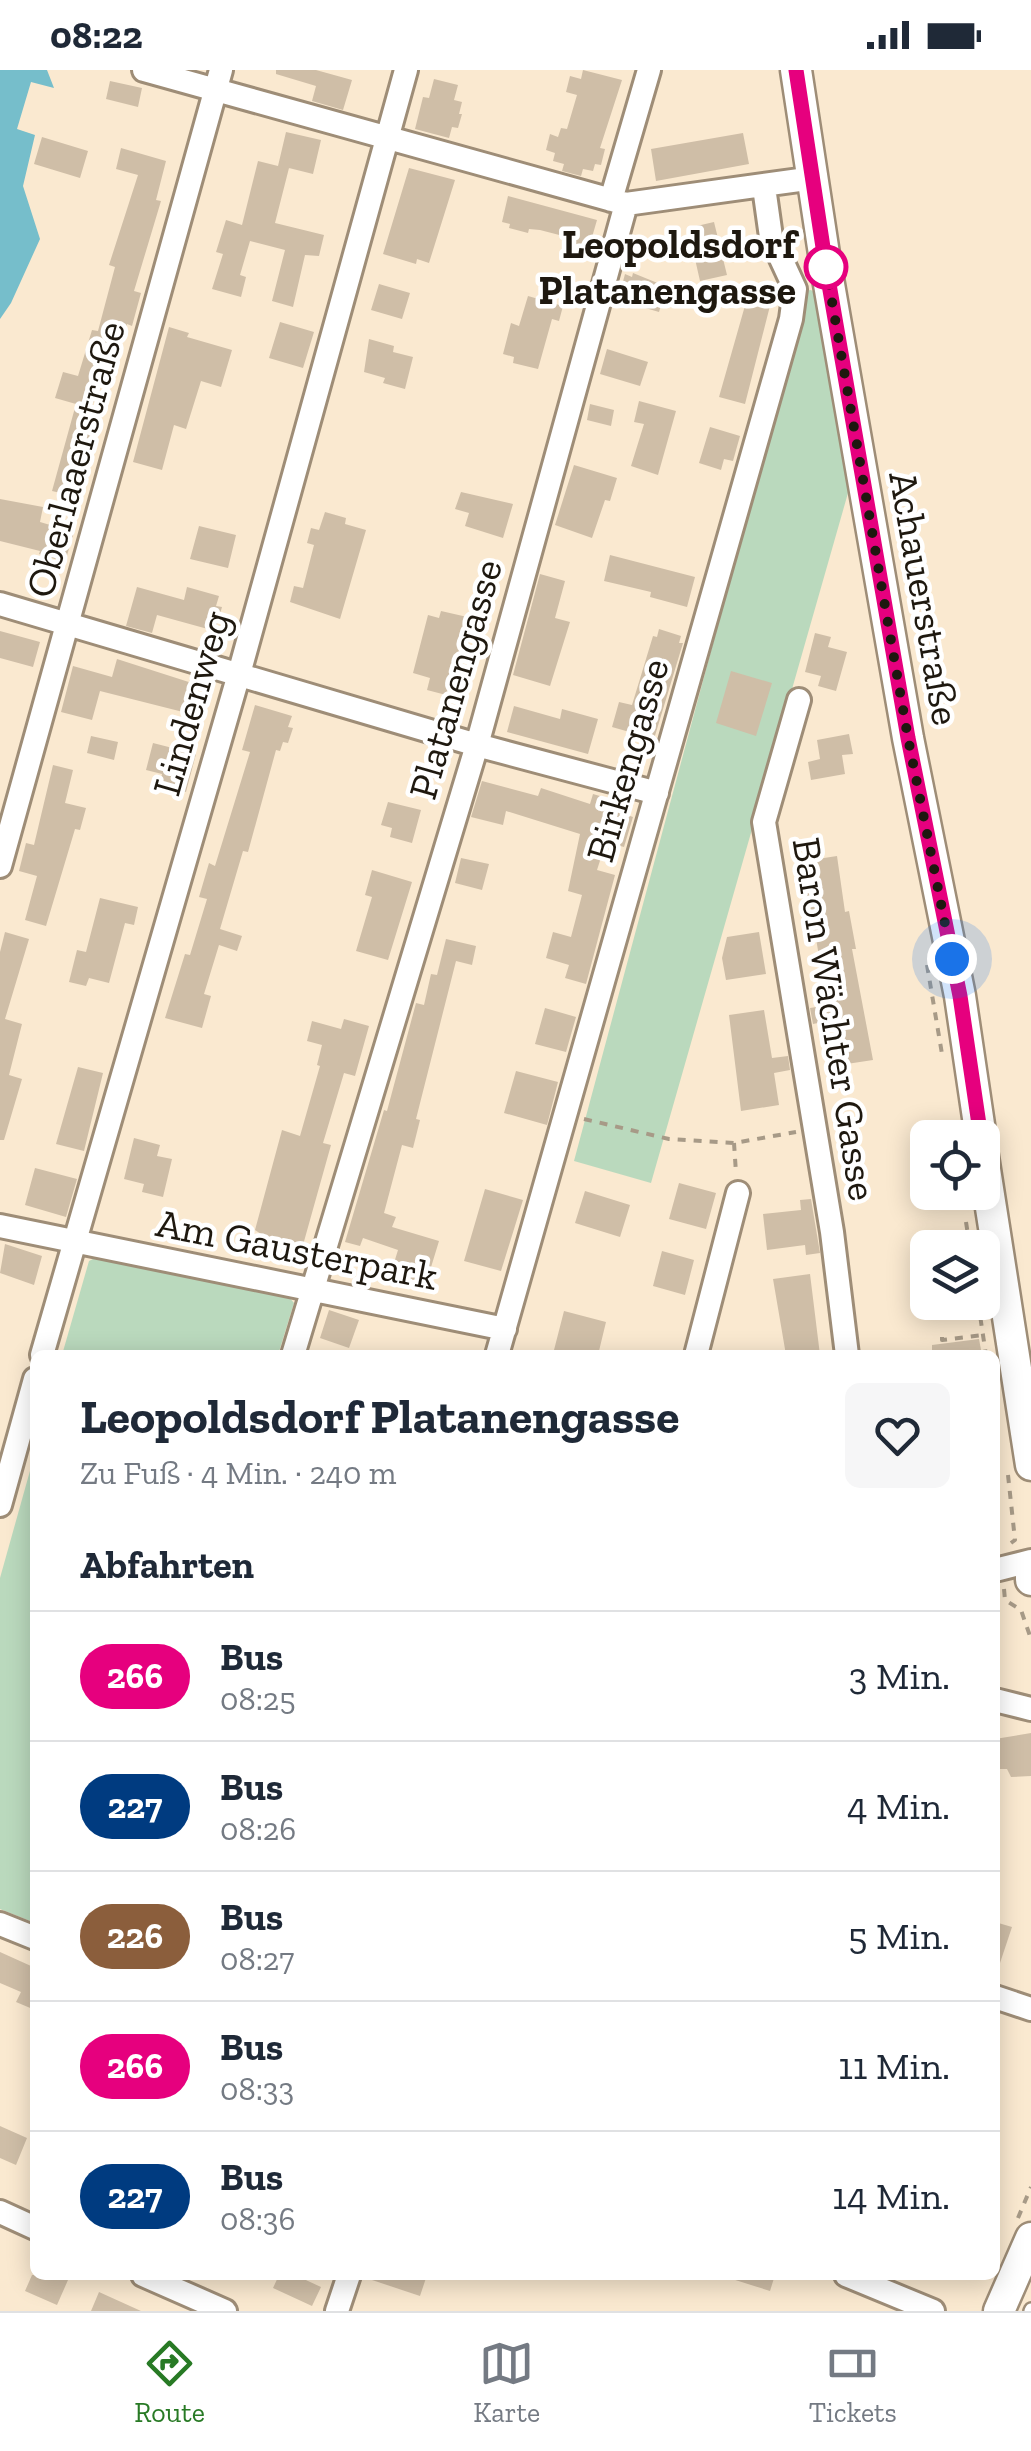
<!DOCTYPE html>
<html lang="de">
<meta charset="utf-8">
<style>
body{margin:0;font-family:"Zilla Slab",serif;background:#f6f6f7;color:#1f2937;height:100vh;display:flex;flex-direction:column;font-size:38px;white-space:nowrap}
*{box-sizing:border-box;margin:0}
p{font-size:32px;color:#747a83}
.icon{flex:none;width:55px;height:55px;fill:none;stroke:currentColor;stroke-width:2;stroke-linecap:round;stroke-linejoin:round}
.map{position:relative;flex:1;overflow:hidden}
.side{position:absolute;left:30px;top:1280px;width:970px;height:930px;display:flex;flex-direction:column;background:#fff;border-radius:15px;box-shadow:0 5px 25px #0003}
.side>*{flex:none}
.badge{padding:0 20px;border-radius:32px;font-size:35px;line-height:65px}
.buttons{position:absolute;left:910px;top:1050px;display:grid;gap:20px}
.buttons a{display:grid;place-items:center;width:90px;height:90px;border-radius:15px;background:#fff;box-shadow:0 5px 25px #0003;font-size:50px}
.you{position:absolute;width:50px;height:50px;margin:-25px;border:8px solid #fff;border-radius:50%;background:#1a73e8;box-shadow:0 0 0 15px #1a73e833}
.map>.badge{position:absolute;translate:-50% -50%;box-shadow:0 0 0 5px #fff}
h2{padding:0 50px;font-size:38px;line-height:90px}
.round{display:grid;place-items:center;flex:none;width:105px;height:105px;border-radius:15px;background:#f6f6f7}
.overview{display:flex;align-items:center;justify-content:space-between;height:170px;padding:0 50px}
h1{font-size:48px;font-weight:700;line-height:75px}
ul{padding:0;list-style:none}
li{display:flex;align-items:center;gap:30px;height:130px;padding:0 50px;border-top:2px solid #e0e1e3}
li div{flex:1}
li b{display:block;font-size:38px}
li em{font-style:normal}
li .badge{min-width:110px;font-weight:700;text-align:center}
.status{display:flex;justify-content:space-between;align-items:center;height:70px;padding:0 50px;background:#fff;direction:ltr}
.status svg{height:28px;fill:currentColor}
.menu{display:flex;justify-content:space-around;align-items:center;height:140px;border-top:2px solid #e0e1e3;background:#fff;font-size:28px;color:#747a83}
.menu a{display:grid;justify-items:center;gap:5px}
.menu .on{color:#287a25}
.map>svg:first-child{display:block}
.green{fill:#bad9bd}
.water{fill:#76becb}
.building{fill:#cfbea7}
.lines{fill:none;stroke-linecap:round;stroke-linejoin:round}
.service-casing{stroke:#9e8d77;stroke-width:16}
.minor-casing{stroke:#9e8d77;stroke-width:28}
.tertiary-casing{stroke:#9e8d77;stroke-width:35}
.path{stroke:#a79a87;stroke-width:4;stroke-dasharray:8 8;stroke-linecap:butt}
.service{stroke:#fff;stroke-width:11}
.minor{stroke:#fff;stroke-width:22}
.tertiary{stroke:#fff;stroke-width:30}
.line-casing{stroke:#fff;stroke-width:22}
.line{stroke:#e6007e;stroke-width:15}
.walk{stroke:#1e180f;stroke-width:10;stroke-dasharray:0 18}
.stop-dot{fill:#fff;stroke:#e6007e;stroke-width:5}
.labels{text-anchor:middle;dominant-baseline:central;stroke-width:9;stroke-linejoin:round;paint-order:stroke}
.stop-label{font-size:40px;font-weight:bold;fill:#1e180f;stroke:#fff;text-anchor:end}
.street-label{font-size:40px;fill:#1e180f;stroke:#fff}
</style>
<div class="status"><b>08:22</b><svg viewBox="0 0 49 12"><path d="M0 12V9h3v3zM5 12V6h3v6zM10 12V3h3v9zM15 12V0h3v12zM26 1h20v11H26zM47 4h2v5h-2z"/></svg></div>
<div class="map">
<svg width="1031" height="2241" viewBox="0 0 1031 2241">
<rect width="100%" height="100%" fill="#fae9d0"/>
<path class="green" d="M811,220L815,223L819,254L825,267L852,409L651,1113L574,1091L805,231L803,221Z
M105,1183L283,1220L294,1233L278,1285H62L89,1191Z
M35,1383V1853L0,1839V1508Z"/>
<path class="water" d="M0,0H47L54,18L31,12L17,59L35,65L23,116L40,169L11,233L0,249Z"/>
<path class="building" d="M276,0H316L352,10L343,40L312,31L316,16L276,4Z
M583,0L622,10L600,78L605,79L601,95L595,94L593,101L583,99L581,106L562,101L564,94L553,91L555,83L546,80L550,64L558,67L561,58L567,59L577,25L566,22L570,6L581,9Z
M434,9L458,15L454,30L462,32L459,44H462L458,58L452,57L449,68L415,59L423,27L429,28Z
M110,11L142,18L138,37L106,29Z
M286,62L321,70L313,104L285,97L289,98L275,153L324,165L319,186L305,185L293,237L272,231L285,180L250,171L240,205L246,207L241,227L212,219L223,184L216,182L226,150L242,155L258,91L278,96Z
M743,63L749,94L656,111L651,79Z
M42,67L88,81L80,108L34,94Z
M121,78L166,91L156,130L161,131L134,221L141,223L132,256L127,254L114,297L105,295L87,353L98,356L78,427L52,421L76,334L55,328L63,302L78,306L92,260L98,261L115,197L109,195L138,105L116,99Z
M409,98L455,110L429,193L417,189L416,194L383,184Z
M508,126L597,150L590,174H570L567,167L540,160L529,159L528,163L509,158L510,154L502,152Z
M714,152L727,205L700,211L688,158Z
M633,203L660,214L665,221L659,242L618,230L625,204L632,207Z
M379,214L410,223L402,249L371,240Z
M750,218L773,224L745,334L719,327Z
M528,226L563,236L559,251L552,249L538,299L513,293L514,287L503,284L511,253L519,256Z
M280,252L314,262L303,298L269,288Z
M169,257L189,263L187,267L232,280L221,317L201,311L186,359L174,355L162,400L133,392Z
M369,269L394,276L393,282L413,287L405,319L383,313L385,308L364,302Z
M607,279L648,292L640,316L600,304Z
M639,331L676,341L658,405L631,396L644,354L634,352Z
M590,334L614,340L611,356L587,350Z
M710,357L740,366L733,391L724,389L721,400L699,393Z
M574,395L617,408L610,431L605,430L592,468L555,455Z
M461,422L513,434L503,468L465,456L469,443L455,439Z
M0,429L43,437L40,452L74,462L65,492L39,484L40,481L0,471Z
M325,442L346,448L345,454L366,460L340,549L290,532L294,516L303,518L314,475L307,473L311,458L319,460Z
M199,456L236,465L228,498L190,489Z
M610,485L695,507L687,537L650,527L651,522L604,511Z
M540,504L565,511L555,548L570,552L550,616L513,605Z
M137,517L184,530L187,517L219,526L216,536L222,537L215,561L157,545L152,563L126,556Z
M441,541L476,549L481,558L478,564L470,566L457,614L454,613L450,626L427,620L430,608L413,603L428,545L439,548Z
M659,559L681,566L679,573H683L654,669L612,657L619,632L632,635L653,566L657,567Z
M0,561L40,572L33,597L0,588Z
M815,563L831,567L828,577L847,582L836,621L818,616L821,606L805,602Z
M117,589L195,614L187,643L100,621L92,650L61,642L73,596L112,607Z
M731,601L772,613L756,666L716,653Z
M255,635L292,646L288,657L293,658L288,673L283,672L280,681L276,680L248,782L243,781L220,859L242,866L237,881L219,875L204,924L211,926L202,958L165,948L185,884L190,885L207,829L199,827L209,793L215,796L250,682L242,680Z
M514,636L560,649L562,639L598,649L588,684L507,662Z
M849,664L853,684L842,685L845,704L811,710L808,692L820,689L817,670Z
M91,666L118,672L114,690L87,683Z
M153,673L196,684L186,722L160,715L162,704L146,700Z
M53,695L73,700L65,733L86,738L80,760L75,759L46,856L25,850L37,806L19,801L26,773L34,775Z
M482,711L538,726L541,718L590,734L593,724L610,729L607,738L633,747L624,777L606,772L597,800L615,805L586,914L565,908L569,895L546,888L553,862L571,867L582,825L568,821L580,764L506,741L503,755L471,747Z
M388,732L421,740L412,773L390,767L392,758L381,755Z
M837,786L845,842L849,841L856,879H852L873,990L840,995L833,950L813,954L810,938L823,936L817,905L822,904L810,833L805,834L798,792Z
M461,788L489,794L482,820L455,813Z
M372,800L412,812L388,890L356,881L372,827L365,825Z
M100,828L138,837L134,855L125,853L109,913L89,908L86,916L69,912L77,880L86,882Z
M5,862L29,869L5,949L22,954L9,1005L22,1009L4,1070H0V882Z
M759,862L766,904L726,910L722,888L727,867Z
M446,869L476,876L472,895L456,891L416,1049L420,1050L413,1078L402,1075L384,1143L396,1147L392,1157L439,1171L425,1217L390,1206L398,1180L363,1168L360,1176L345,1172L384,1040L387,1041L416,933L424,935L431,904L437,905Z
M545,938L576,947L566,982L535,974Z
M764,940L772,988L788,986L790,1000L774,1003L779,1035L741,1041L729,945Z
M344,949L369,956L355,1006L344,1003L323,1073L331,1075L303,1175L286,1170L283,1179L259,1172L261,1164L255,1160L282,1060L300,1066L320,996L317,995L322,975L307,971L312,951L341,959Z
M78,997L103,1003L84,1081L56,1074Z
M516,1001L558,1012L547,1055L504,1043Z
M134,1068L160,1075L157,1086L172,1089L163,1127L142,1122L144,1114L124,1109Z
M35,1098L77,1109L66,1147L25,1135Z
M679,1113L716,1123L706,1159L669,1149Z
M485,1119L523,1130L501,1201L464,1191Z
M585,1121L630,1135L620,1167L575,1153Z
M811,1129L820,1183L806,1185L805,1175L767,1180L763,1144L801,1140L800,1130Z
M5,1174L42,1186L34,1215L0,1203Z
M662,1181L694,1190L685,1225L653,1216Z
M810,1204L820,1285H786L773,1209Z
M329,1240L359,1250L349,1278L320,1268Z
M564,1241L606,1252L598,1285H574L554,1280Z
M979,1269L982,1285H932V1275Z
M1031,1663V1706L1011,1707L1007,1699H995V1669Z
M995,1852L1012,1857L998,1899L995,1898Z
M0,1882L31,1896L35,1888V1940L16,1932L21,1922L0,1913Z
M0,2056L27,2068L16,2095L0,2088Z
M32,2205H57L68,2210L57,2235L25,2221Z
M279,2205H295L321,2217L312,2236L273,2218Z
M366,2205H427L420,2226L366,2208Z
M729,2205H775L770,2221L729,2208Z
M99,2222L141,2241H91Z"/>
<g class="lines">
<g class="service-casing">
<path id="service" d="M1030,2241L1031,2239"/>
</g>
<g class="minor-casing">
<path id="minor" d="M144,0L626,134L814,108
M611,130L649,0
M0,534L477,675L657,723
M799,630L764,752L832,1162L847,1285
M0,796L221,0
M0,1156L505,1259
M42,1285L239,604L406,0
M293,1285L477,675L626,134
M497,1285L791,249L795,219L771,167L764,117
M696,1285L738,1123
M0,1435L35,1309
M995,1500L1031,1491
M995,1630L1031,1639
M0,1854L35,1868
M995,1927L1031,1939
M0,2142L35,2158
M143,2205L225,2241
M846,2205L933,2241
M337,2241L349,2205"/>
</g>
<g class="tertiary-casing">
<path id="tertiary" d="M796,0L826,197L908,668L960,926L981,1068
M982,1080L1031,1395
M1031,1496V1510
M999,2241L1031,2168"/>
</g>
<path class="path" d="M927,895L942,984
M584,1049L669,1069L734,1073L796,1062
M734,1073L736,1103
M966,1152L970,1178
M978,1232L986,1285
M942,1267V1270L983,1265
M1008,1405L1015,1470L1011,1473
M1004,1519L1005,1530L1021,1540L1031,1569
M1018,2148L1031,2117"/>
<use href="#service" class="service"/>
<use href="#minor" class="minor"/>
<use href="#tertiary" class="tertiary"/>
</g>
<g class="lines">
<g class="line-casing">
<path id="line" d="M796,0L826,197L908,668L960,926L981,1068"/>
</g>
<use href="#line" class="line"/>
<path class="walk" d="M826,197L908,668L952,889"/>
</g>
<circle class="stop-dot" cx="826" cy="197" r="20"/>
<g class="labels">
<g class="stop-label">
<text x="796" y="174">Leopoldsdorf<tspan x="796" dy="46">Platanengasse</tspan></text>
</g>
<g class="street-label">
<text transform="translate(75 389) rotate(-75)">Oberlaaerstraße</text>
<text transform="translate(925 528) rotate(80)">Achauerstraße</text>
<text transform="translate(455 609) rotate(-74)">Platanengasse</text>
<text transform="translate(191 633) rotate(-74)">Lindenweg</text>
<text transform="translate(627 690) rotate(-74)">Birkengasse</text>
<text transform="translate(835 949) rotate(81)">Baron Wächter Gasse</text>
<text transform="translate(297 1179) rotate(11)">Am Gausterpark</text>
</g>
</g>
</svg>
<div class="buttons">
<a><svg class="icon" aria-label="locate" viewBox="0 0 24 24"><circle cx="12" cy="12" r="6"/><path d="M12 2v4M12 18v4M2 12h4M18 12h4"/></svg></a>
<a><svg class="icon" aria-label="layers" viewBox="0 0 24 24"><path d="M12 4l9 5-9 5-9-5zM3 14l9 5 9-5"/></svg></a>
</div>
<div class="you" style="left:952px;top:889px"></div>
<section class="side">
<div class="overview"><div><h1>Leopoldsdorf Platanengasse</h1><p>Zu Fuß · 4 Min. · 240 m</p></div><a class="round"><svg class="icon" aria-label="heart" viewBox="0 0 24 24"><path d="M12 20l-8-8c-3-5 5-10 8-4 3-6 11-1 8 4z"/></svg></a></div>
<h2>Abfahrten</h2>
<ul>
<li><span class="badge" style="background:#e6007e;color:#fff">266</span><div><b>Bus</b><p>08:25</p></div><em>3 Min.</em></li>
<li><span class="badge" style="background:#003b80;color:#fff">227</span><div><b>Bus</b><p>08:26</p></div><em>4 Min.</em></li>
<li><span class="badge" style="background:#8b5e3c;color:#fff">226</span><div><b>Bus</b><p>08:27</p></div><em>5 Min.</em></li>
<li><span class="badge" style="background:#e6007e;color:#fff">266</span><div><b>Bus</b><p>08:33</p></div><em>11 Min.</em></li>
<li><span class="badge" style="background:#003b80;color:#fff">227</span><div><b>Bus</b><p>08:36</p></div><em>14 Min.</em></li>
</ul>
</section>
</div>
<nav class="menu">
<a class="on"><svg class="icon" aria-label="directions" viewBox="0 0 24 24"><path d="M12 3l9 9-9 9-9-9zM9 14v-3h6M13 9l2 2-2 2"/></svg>Route</a>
<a><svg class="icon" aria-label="map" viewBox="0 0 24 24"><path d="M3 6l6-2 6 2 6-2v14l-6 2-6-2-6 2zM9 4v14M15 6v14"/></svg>Karte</a>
<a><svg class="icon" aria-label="tickets" viewBox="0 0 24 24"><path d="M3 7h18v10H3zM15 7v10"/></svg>Tickets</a>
</nav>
